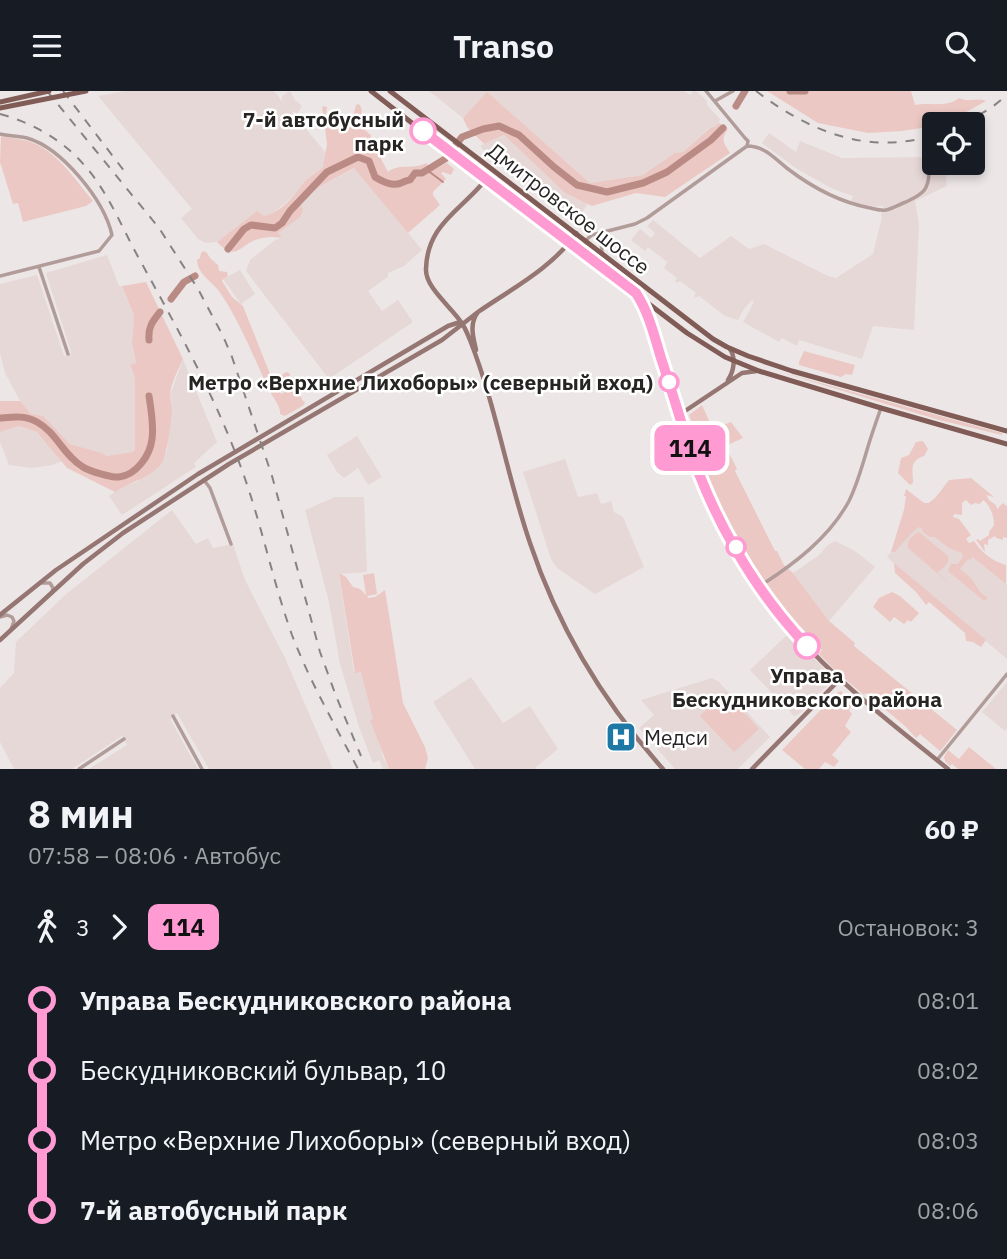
<!DOCTYPE html>
<html lang="ru">
<meta charset="utf-8">
<style>
body{margin:0;font-family:"IBM Plex Sans",sans-serif;background:#242831;color:#f1f3f6;height:100vh;display:flex;flex-direction:column;font-size:26px;white-space:nowrap}
*{box-sizing:border-box;margin:0}
p{font-size:23px;color:#9ea1a6}
.icon{flex:none;width:38px;height:38px;fill:none;stroke:currentColor;stroke-width:2;stroke-linecap:round;stroke-linejoin:round}
.map{position:relative;height:678px;overflow:hidden}
.panel{display:flex;flex-direction:column;background:#171b24;flex:1}
.panel>*{flex:none}
.badge{padding:0 14px;border-radius:10px;font-size:24px;line-height:46px}
.controls{position:absolute;left:922px;top:21px;display:grid;gap:14px}
.controls a{display:grid;place-items:center;width:63px;height:63px;border-radius:7px;background:#171b24;box-shadow:0 4px 10px #0003;font-size:35px}
.map>.badge{position:absolute;translate:-50% -50%;box-shadow:0 0 0 4px #fff}
.legs{display:flex;align-items:center;gap:10px;height:77px;padding:0 28px;font-size:23px}
.legs p{margin-inline-start:auto}
.overview{display:flex;align-items:center;justify-content:space-between;height:119px;padding:0 28px}
h1{font-size:38px;font-weight:800;line-height:52px}
ul{padding:0 28px;list-style:none}
li{display:flex;align-items:center;gap:24px;height:70px;font-size:26px}
li i{display:grid;place-items:center;width:10px;height:100%;margin:0 9px;background:currentColor}
li i::after{content:'';width:18px;height:18px;margin:-9px;border:5px solid;border-radius:50%;background:#171b24}
li p{margin-inline-start:auto}
li:first-child i{background:linear-gradient(#0000 50%,currentColor 0)}
li:last-child i{background:linear-gradient(currentColor 50%,#0000 0)}
header{display:flex;justify-content:space-between;align-items:center;height:91px;padding:0 28px;background:#171b24;font-size:32px;font-weight:800}
.map>svg:first-child{display:block}
.built{fill:#e6d8d6}
.green{fill:#ebc8c3}
.lines{fill:none;stroke-linecap:round;stroke-linejoin:round}
.stream{stroke:#ba8b85;stroke-width:2}
.river{stroke:#ba8b85;stroke-width:7}
.street{stroke:#b19c99;stroke-width:3.5}
.secondary{stroke:#957672;stroke-width:4.5}
.primary{stroke:#815c57;stroke-width:5}
.rail{stroke:#868382;stroke-width:2;stroke-dasharray:9 9;stroke-linecap:butt}
.primary-bridge{stroke:#815c57;stroke-width:5}
.line-1-casing{stroke:#fff;stroke-width:16}
.line-1{stroke:#ff9ad2;stroke-width:10}
.stop-1-dot{fill:#fff;stroke:#ff9ad2;stroke-width:3.5}
.labels{text-anchor:middle;dominant-baseline:central;stroke-width:5;stroke-linejoin:round;paint-order:stroke}
.stop-label{font-size:21px;font-weight:bold;fill:#272524;stroke:#fff;text-anchor:end}
.street-label{font-size:21px;fill:#272524;stroke:#fff}
.poi-label{font-size:21px;fill:#272524;stroke:#fff;text-anchor:start}
</style>
<header><svg class="icon" aria-label="menu" viewBox="0 0 24 24"><path d="M4 6h16M4 12h16M4 18h16"/></svg>Transo<svg class="icon" aria-label="search" viewBox="0 0 24 24"><circle cx="10" cy="10" r="6"/><path d="M15 15l6 6"/></svg></header>
<div class="map">
<svg width="1007" height="678" viewBox="0 0 1007 678">
<rect width="100%" height="100%" fill="#ece7e6"/>
<path class="built" d="M126,0H274L282,10V5L290,0L295,9L302,15L297,23L293,20L292,21L326,62L323,76L303,93L299,100L271,124L264,125L257,120L217,151L206,152L198,148L181,127L192,118L98,5Z
M429,0H684L690,4L693,0H696L707,10V14L720,28L719,32L714,36L709,37L683,61L675,62L649,81L643,84L590,92L488,2L463,27Z
M769,42L796,61L800,50L842,67L927,66L934,63V72H969L946,85L947,95L915,110L919,133L914,239L873,235L862,268L799,249L797,255L782,247L779,251L743,231L754,211L752,209L744,218L738,229L725,225L699,205L696,207L694,205L696,202L680,190L677,192L675,190L677,187L664,177L667,171L648,156L645,160L631,149L640,138L651,147L655,142L647,135L653,129L700,167L731,145L749,158L764,153L828,185L836,187L873,163L882,126L881,124L883,115L869,116L851,110L853,105L833,98L797,78L762,52Z
M504,44L565,102L588,113L575,130L489,65L480,55Z
M355,77L422,159L404,175L388,182V186L368,200L382,220L398,209L413,231L329,288L246,180L250,169L275,149L281,147L277,142L300,125L303,119L299,114L319,96Z
M107,164L119,195H122L134,224L132,252L136,273L130,275L135,287V358L133,361L106,365L102,362L70,353L58,340L31,323L20,310L5,282L0,262V193L37,184L64,265L71,263V261L46,182Z
M240,179L255,203L241,213L223,188Z
M183,268L217,351L194,372L196,376L122,424L109,405L123,395L137,391L167,360L168,347L172,319L170,304Z
M19,335L37,341L62,370L52,374L32,377L9,374L0,351V341Z
M357,345L382,386L368,394L358,377L344,387L337,381L327,364Z
M565,368L578,406L597,402L601,413L611,410L614,421L623,426L644,476L595,503L557,477L551,468L523,381Z
M335,406H364L367,481L339,483L354,581L361,580L383,666L389,678H383L379,669L373,672L359,636L340,573L329,511L305,419Z
M172,419L196,453L208,447L213,457L233,453L245,489L285,567L333,678H209L177,622L170,628L198,678H89L127,654L122,645L72,678H14L0,651V597L14,582L16,551L65,504Z
M904,419L963,459L1007,494V568L887,466L891,461Z
M835,450L855,460L875,476L829,530L793,482L818,465L828,454Z
M787,544L793,545L830,584L831,588L829,593L799,623L794,625L750,579Z
M471,586L503,632L530,615L558,658L536,676V678H475L433,611Z
M712,587L719,591L770,646L738,678H675L639,637L654,624L641,609Z
M1007,591V637L1005,640L982,621Z"/>
<path class="green" d="M767,0H911L915,14C929,11 947,17 959,7C971,12 977,6 986,10L945,33H934V35L902,40L868,42L818,32Z
M487,1L590,92L643,84L675,62L683,61L710,37L714,36L719,32L728,38C720,49 724,52 730,62L665,106L636,102L592,115L565,102L504,44L484,53L467,36L463,27Z
M359,13C367,24 353,31 371,44V58L377,60L388,81C398,72 414,79 426,72L433,79L447,72L454,78L451,84L443,81L441,82L446,88L433,101V104L440,114L408,142L354,77L319,96L300,113L303,119L300,126L278,142L282,147C271,145 262,146 253,150C237,158 235,169 217,151L257,120L264,125C278,123 294,106 302,94C307,87 317,82 323,76L327,53L322,15L327,16L326,24L333,29L337,35L353,26L356,14Z
M1,45C10,47 19,48 28,50C57,59 75,89 93,110L86,115L23,131L18,112L13,113L0,71Z
M204,160L207,162L210,167L218,174L219,180L227,181L228,185L223,188L222,190L232,206L243,215L272,288L276,289L279,285L287,281L290,283V285L278,295L280,302L282,303L288,298L295,297L300,301L302,309L305,311L304,314L285,325L280,323C281,315 273,307 269,299C254,267 241,233 221,203C213,190 198,185 197,169L200,167L201,162Z
M146,191L183,268C178,279 171,292 170,304C170,309 172,315 172,320C171,330 167,367 161,373C149,388 129,391 115,401L67,377L37,341L19,335L0,341V310H20L31,323L43,325L70,353L102,362L106,365L133,361L135,358V287L130,274L136,272L132,252L134,224L122,195Z
M804,260L855,274L852,284L846,283L841,286L799,274V271Z
M777,280L1002,342V344L939,329Z
M702,314L711,334L718,336L731,331L743,347L730,353L727,358L737,378L735,380L775,460H777L784,474L793,482L829,530L855,552L854,555L957,639L941,659L940,660L920,643L916,647L906,636L866,602L864,604L839,583L819,563L822,559L800,535L796,538L780,514L778,515L775,510L776,507L772,502L770,504L759,489L760,485L721,416L719,418L699,371L705,368L689,324Z
M923,350L928,358L924,365C909,370 913,378 913,392L910,394L898,382L901,367L909,364L916,351Z
M971,387L994,406L986,404L989,409L996,414L997,418L1003,412L1007,415V447L1003,446V449L996,447L995,445L988,449V454L984,453L985,461L976,449L978,448L980,450L989,444V441L994,434C994,425 990,414 983,409L980,413L975,412L971,414L966,409L962,412V424L954,423L953,426L959,428L971,444L966,448L969,452L974,450C982,462 992,470 1006,474V493L972,466L970,469L968,468L960,478L972,488L980,501L988,507L984,510L948,480L951,473H958L963,466L962,462L949,457L935,446H930L923,441L922,438L919,436C913,440 901,454 895,461H891L904,419L906,405H904L906,398L924,412H929L936,406L949,389Z
M919,441L948,465C950,472 943,478 937,481L953,496L908,457C906,450 913,443 919,441Z
M894,472L986,549L981,556L973,551L966,550L965,542L929,511L926,514L916,501L895,482Z
M339,482L346,486L353,496L360,498L366,504L363,484L374,482L377,503L367,505L368,507L375,506L385,499L403,612L425,656L428,667L425,678H389L370,629L373,628L361,581L355,582Z
M892,501L900,505L919,522L911,531L908,529L904,533L894,526L890,531L873,516L879,507Z
M841,600L853,612L849,619L852,623L845,635L851,641L832,664L839,670L834,676L825,671L819,678H805L782,659L838,601Z
M725,601L759,638L734,661L700,625Z
M969,656L996,678H958L952,673L950,675L945,670L944,666L948,659L959,668Z"/>
<g class="lines">
<path class="stream" d="M427,79L443,91"/>
<path class="river" d="M790,0H805
M736,15L745,0
M228,158L244,138L251,134L275,137L282,132L290,120L327,81L358,66L369,70L375,86C382,90 392,96 401,92C404,91 407,89 410,89L415,82H422L445,68L462,46L483,38L499,35L519,44L554,76L577,94L607,101L643,92L667,81L711,49L723,37
M171,208L184,191L195,185
M149,249C148,236 152,231 160,221
M0,327C13,326 25,324 37,331C56,341 64,365 83,376C89,380 112,387 119,386C136,384 150,365 152,348C154,334 151,319 149,305"/>
<path class="street" d="M706,0L745,47L748,50L747,55
M715,10L733,0
M0,43C9,45 19,45 27,47C62,57 104,109 112,144L99,160L0,185
M747,55C765,55 775,68 788,78C813,97 839,111 870,117C875,118 881,120 886,119C892,118 900,113 906,111C923,103 929,99 929,80
M581,160L586,149L592,144L635,133L647,127L747,55
M602,161L601,149L606,143
M39,176L68,263
M204,389L210,397L231,453
M41,492H50L53,497L52,502
M760,495C794,473 829,447 849,410C857,394 862,376 867,359C871,345 876,331 881,317
M0,526L7,524L12,526L14,530L11,538
M173,625L202,678
M937,669L1007,583
M79,678L124,648"/>
<path class="secondary" d="M489,92L482,93C458,121 427,135 426,178C425,197 454,218 463,234C466,239 468,244 470,249C496,315 507,385 530,452C558,536 604,612 663,678
M640,208L649,226C667,284 683,345 707,402C729,451 759,500 794,541C839,593 895,635 948,678
M476,259C473,245 469,233 478,221C510,199 555,175 576,142
M728,289C734,280 736,267 730,258
M679,322L685,320L742,282L757,280
M0,524L56,479L198,383L448,235L457,232L462,233
M0,549L83,473L123,442L229,373L442,249L478,221
M752,678L840,588"/>
<path class="primary" d="M371,0L444,57L687,242L725,266L759,280L881,317L1007,353
M390,0L713,248L727,256L748,265L792,280L1007,340"/>
<path class="rail" d="M47,0L159,137L198,198L223,245L232,266L272,385L320,561L336,605L361,665
M63,0L128,85
M756,0C809,40 867,65 934,44
M0,23C33,32 63,49 85,75C107,100 120,132 136,162C175,233 215,304 243,382C262,435 273,491 292,544C310,591 335,634 358,678
M963,33L991,17L1007,4"/>
<path class="primary-bridge" d="M0,11L49,0
M0,17L86,0"/>
</g>
<g class="lines">
<g class="line-1-casing">
<path id="line-1" d="M423,40L636,202C649,222 654,244 661,267C670,294 678,321 687,349C711,424 753,498 807,555"/>
</g>
<use href="#line-1" class="line-1"/>
</g>
<defs>
<g id="hospital-square" transform="scale(1.575)"><rect x="-9" y="-9" width="18" height="18" rx="4" fill="#1d78a6" stroke="#fff"/><path d="M-5-5h3v3.5h4V-5h3V5h-3V1.5h-4V5h-3Z" fill="#fff"/></g>
</defs>
<g fill-rule="evenodd">
<use href="#hospital-square" x="621" y="646"/>
</g>
<g class="stop-1-dot">
<circle cx="423" cy="40" r="12"/>
<circle cx="669" cy="291" r="9"/>
<circle cx="736" cy="456" r="9"/>
<circle cx="807" cy="555" r="12"/>
</g>
<g class="labels">
<g class="stop-label">
<text x="404" y="28">7-й автобусный<tspan x="404" dy="24">парк</tspan></text>
<text x="653" y="291">Метро «Верхние Лихоборы» (северный вход)</text>
<text x="807" y="584" text-anchor="middle">Управа<tspan x="807" dy="24">Бескудниковского района</tspan></text>
</g>
<g class="street-label">
<text transform="translate(569 117) rotate(38)">Дмитровское шоссе</text>
</g>
<g class="poi-label">
<text x="644" y="646">Медси</text>
</g>
</g>
</svg>
<div class="controls">
<a><svg class="icon" aria-label="locate" viewBox="0 0 24 24"><circle cx="12" cy="12" r="6"/><path d="M12 2v4M12 18v4M2 12h4M18 12h4"/></svg></a>
</div>
<b class="badge" style="left:690px;top:357px;background:#ff9ad2;color:#111">114</b>
</div>
<section class="panel">
<div class="overview"><div><h1>8 мин</h1><p>07:58 – 08:06 · Автобус</p></div><b>60 ₽</b></div>
<div class="legs"><svg class="icon" aria-label="walk" viewBox="0 0 24 24"><circle cx="13" cy="4" r="2"/><path d="M13 8l-2 6 4 7M11 14l-3 7M7 12l3-4h3l4 4"/></svg>3<svg class="icon" aria-label="forward" viewBox="0 0 24 24"><path d="M9 5l7 7-7 7"/></svg><b class="badge" style="background:#ff9ad2;color:#111">114</b><p>Остановок: 3</p></div>
<ul>
<li><i style="color:#ff9ad2"></i><b>Управа Бескудниковского района</b><p>08:01</p></li>
<li><i style="color:#ff9ad2"></i><span>Бескудниковский бульвар, 10</span><p>08:02</p></li>
<li><i style="color:#ff9ad2"></i><span>Метро «Верхние Лихоборы» (северный вход)</span><p>08:03</p></li>
<li><i style="color:#ff9ad2"></i><b>7-й автобусный парк</b><p>08:06</p></li>
</ul>
</section>
